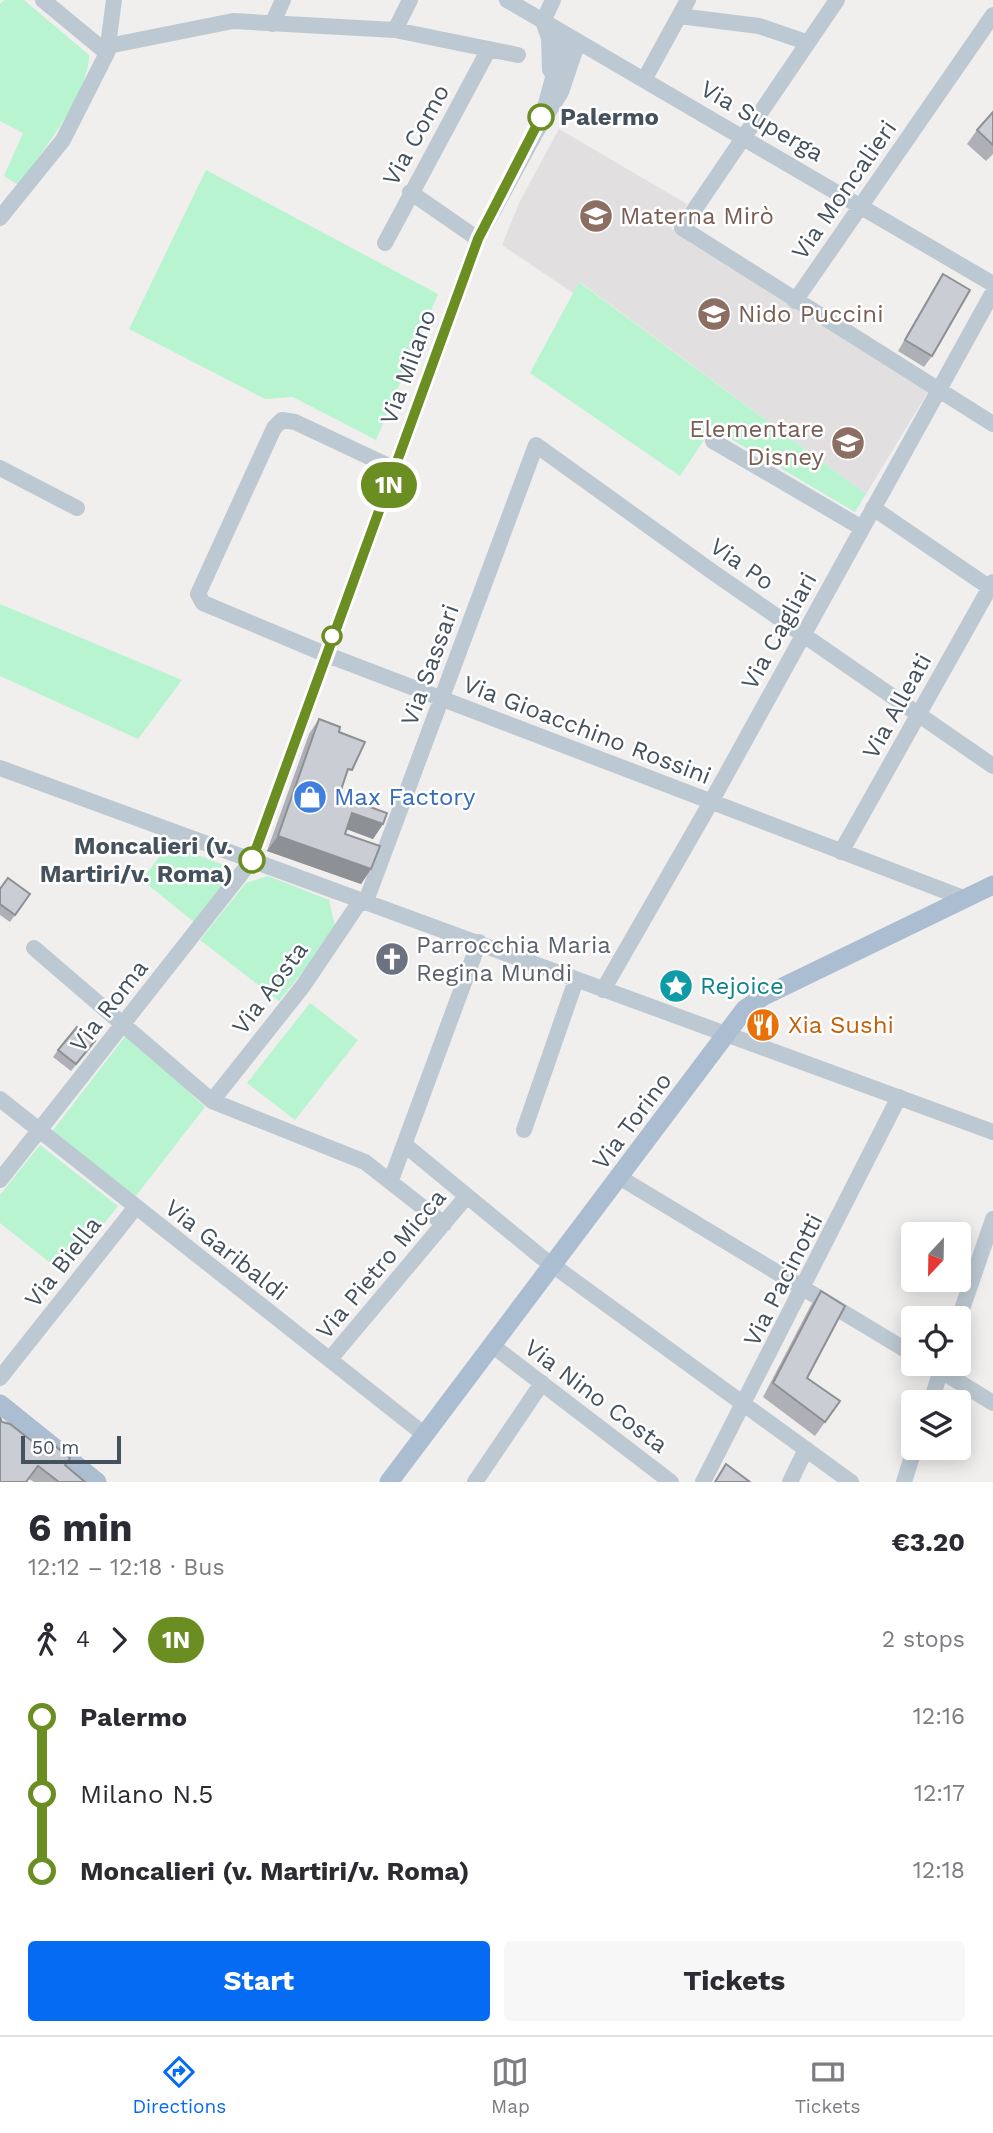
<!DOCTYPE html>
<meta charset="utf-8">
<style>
body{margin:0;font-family:"Work Sans",sans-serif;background:#f7f7f7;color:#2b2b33;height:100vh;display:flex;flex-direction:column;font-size:26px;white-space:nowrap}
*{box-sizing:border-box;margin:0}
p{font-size:23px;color:#7c7c81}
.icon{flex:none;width:38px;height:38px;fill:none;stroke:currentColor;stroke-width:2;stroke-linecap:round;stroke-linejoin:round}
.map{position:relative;height:1482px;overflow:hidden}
.details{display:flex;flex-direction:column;background:#fff;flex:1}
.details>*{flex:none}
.badge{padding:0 14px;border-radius:23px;font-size:24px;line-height:46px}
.needle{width:46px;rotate:202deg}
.controls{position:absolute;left:901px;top:1222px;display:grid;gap:14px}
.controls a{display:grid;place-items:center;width:70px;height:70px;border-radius:7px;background:#fff;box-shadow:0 4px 18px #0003;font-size:35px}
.scale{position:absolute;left:21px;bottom:18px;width:100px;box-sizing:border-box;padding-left:7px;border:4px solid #45525e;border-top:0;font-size:19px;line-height:24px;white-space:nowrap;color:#45525e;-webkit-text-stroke:5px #fff;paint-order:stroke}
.map>.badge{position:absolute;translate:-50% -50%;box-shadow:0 0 0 4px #fff}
.legs{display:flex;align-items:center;gap:10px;height:77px;padding:0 28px;font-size:23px}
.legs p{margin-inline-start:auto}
.headline{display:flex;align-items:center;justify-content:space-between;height:119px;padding:0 28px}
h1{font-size:38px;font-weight:700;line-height:52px}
.cta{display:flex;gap:14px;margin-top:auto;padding:14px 28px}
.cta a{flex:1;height:80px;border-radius:7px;background:#066bf3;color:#fff;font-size:28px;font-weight:700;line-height:80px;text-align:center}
.cta a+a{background:#f7f7f7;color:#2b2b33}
ul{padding:0 28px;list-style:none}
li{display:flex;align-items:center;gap:24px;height:77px;font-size:26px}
li i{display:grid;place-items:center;width:10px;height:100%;margin:0 9px;background:currentColor}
li i::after{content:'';width:18px;height:18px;margin:-9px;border:5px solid;border-radius:50%;background:#fff}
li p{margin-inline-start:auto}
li:first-child i{background:linear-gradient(#0000 50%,currentColor 0)}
li:last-child i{background:linear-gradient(currentColor 50%,#0000 0)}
.menu{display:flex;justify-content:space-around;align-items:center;height:98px;border-top:2px solid #e1e1e2;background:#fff;font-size:19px;color:#7c7c81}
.menu a{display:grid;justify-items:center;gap:4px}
.menu .current{color:#066bf3}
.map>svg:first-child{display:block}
.education{fill:#e2dfe0}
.green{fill:#b8f4d0}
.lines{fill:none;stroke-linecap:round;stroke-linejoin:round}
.minor{stroke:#bdc9d2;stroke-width:16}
.major{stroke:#abbdd0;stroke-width:19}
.wall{fill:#aeb0b6}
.shaded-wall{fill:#8d9094}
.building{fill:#cacdd4;stroke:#8d9094;stroke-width:2}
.line-1-casing{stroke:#fff;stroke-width:16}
.line-1{stroke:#6b8e23;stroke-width:10}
.stop-1-dot{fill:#fff;stroke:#6b8e23;stroke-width:3.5}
.labels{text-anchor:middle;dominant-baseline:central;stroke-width:5;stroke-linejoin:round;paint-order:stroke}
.stop-label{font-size:24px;font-weight:bold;fill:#45525e;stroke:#fff;text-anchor:start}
.street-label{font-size:24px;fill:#45525e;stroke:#fff}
.education-label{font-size:24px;fill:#785e54;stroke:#fff;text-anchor:start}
.shop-label{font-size:24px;fill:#366cbe;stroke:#fff;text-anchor:start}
.worship-label{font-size:24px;fill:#5b616d;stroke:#fff;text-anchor:start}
.culture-label{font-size:24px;fill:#0d838f;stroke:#fff;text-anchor:start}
.food-label{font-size:24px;fill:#c56008;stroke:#fff;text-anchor:start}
</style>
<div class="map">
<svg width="993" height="1482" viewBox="0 0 993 1482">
<rect width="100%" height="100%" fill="#f1eeee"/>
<path class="education" d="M559,129L687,204L671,228L690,243L928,392L866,494L580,282L573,293L502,245L520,201Z"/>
<path class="green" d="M4,0H24L89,55C90,92 40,156 18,185L4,176L23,133L0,121V4Z
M206,170L438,294L376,440L293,397L265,399L129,329Z
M579,282L866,494L855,512L712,428L680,476L530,373Z
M0,604L182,680L138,739L0,676Z
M169,844L224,865L228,879L194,922L142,880Z
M268,876L329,900L336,931L279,1001L200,940L246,883Z
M310,1003L358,1040L295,1120L247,1083Z
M127,1034L205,1107L135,1197L51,1133Z
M40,1145L118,1206L64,1274L0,1223V1195Z"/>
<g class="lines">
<path class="minor" d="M43,0L107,53
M507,0L993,284
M837,0L682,228L993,424
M679,16L759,26L806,42
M272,24L283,0
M395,30L410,0
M108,46L233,21L395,30L518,55
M550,70L549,38L543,21L553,0
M644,80L688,0
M545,107L565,34
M410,192L478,239
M0,218L63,140L107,53L114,0
M385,243L489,49
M795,301L993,15
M713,441L862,528
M0,468L77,508
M395,469L295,422L282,420L274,428L198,594L203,603L325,654L966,899
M873,508L993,590
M0,768L993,1132
M841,852L993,582
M366,901L536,445L714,573L993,766
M34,948L212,1101L365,1162L444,1224
M603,990L711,802L993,292
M0,1099L425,1435
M212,1101L303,986L361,900
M524,1130L576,980
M405,1145L540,1256L851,1482
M619,1177L914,1355
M0,1180L252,860L478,239L536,132L561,92L578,42
M391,1180L479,942
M959,1318L993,1219
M493,1346L671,1482
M330,1359L466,1197
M928,1363L993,1403
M0,1378L135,1208
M931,1402L943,1363
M475,1482L542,1383
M703,1482L899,1097
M790,1482L806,1449
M904,1482L915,1447"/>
<path class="major" d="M0,1404L97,1482
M389,1482L745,1009L764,996L993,885"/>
</g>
<path class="wall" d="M993,112V154L986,161L967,144L977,130Z
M943,274L932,356L924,367L898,351L936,285Z
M319,719L339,732L344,780L339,796L383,824L373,839L346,829L345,834L371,869L361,884L267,851L309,734Z
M0,889L30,894L10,922L0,915Z
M95,1041L71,1071L53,1057L58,1050Z
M821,1291L807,1378L840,1401L815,1436L763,1397L811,1305Z
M2,1422L65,1466L85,1482H34L29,1479Z"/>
<path class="shaded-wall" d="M352,813L383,824L373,839L341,827Z
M278,836L371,869L361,884L267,851Z"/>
<path class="building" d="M993,112V145L977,130Z
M943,274L970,290L932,356L905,340Z
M319,719L340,727L339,732L365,742L352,770L348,769L339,796L387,813L383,824L352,813L345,834L380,846L371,869L278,836Z
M8,878L30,894L15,915L0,904V889Z
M77,1027L95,1041L76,1064L58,1050Z
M821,1291L845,1306L807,1378L840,1401L825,1422L773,1383Z
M0,1417L2,1422L10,1424L42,1449L49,1441L70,1458L65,1465L85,1482H59L38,1466L26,1482H0Z
M726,1464L750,1482H715Z"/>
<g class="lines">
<g class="line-1-casing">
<path id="line-1" d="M252,860L478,239L541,117"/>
</g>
<use href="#line-1" class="line-1"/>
</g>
<defs>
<g id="school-disc" transform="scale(1.75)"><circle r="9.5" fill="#8d6e63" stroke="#fff"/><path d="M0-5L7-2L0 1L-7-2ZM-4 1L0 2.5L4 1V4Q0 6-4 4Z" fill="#fff"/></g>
<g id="shop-disc" transform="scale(1.75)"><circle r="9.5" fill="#3f7fe0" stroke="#fff"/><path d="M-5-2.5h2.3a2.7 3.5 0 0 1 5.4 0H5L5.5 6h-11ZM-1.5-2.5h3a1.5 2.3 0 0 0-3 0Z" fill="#fff"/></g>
<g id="church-disc" transform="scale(1.75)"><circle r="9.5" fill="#6b7280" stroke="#fff"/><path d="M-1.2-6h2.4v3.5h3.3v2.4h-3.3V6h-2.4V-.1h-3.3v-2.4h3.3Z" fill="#fff"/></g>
<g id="sight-disc" transform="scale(1.75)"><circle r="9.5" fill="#0f9aa8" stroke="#fff"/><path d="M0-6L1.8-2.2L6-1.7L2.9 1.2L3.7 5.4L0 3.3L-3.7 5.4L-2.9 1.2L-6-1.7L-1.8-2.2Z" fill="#fff"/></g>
<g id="restaurant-disc" transform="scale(1.75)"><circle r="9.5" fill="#e8710a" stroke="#fff"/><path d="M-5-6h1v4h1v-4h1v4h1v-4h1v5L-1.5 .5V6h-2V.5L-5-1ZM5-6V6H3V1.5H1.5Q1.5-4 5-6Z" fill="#fff"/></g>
</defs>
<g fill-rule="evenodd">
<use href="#school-disc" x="596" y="216"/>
<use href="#school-disc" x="714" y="314"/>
<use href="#school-disc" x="848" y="443"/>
<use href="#shop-disc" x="310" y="797"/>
<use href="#church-disc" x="392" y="959"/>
<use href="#sight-disc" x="676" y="986"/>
<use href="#restaurant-disc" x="763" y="1025"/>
</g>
<g class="stop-1-dot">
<circle cx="541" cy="117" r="12"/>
<circle cx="332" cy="636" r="9"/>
<circle cx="252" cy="860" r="12"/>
</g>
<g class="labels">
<g class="stop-label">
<text x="560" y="117">Palermo</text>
<text x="233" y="846" text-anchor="end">Moncalieri (v.<tspan x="233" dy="28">Martiri/v. Roma)</tspan></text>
</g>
<g class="street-label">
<text transform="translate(762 121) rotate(30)">Via Superga</text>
<text transform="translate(416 135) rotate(-61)">Via Como</text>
<text transform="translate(844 190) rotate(-55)">Via Moncalieri</text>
<text transform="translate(408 367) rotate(-70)">Via Milano</text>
<text transform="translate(742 564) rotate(35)">Via Po</text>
<text transform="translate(779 631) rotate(-61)">Via Cagliari</text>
<text transform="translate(430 665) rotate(-70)">Via Sassari</text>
<text transform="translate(897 706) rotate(-61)">Via Alleati</text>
<text transform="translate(587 730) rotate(21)">Via Gioacchino Rossini</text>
<text transform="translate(270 988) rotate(-53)">Via Aosta</text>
<text transform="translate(109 1006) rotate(-52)">Via Roma</text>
<text transform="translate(632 1121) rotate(-53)">Via Torino</text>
<text transform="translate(226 1250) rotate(38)">Via Garibaldi</text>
<text transform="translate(63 1262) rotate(-52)">Via Biella</text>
<text transform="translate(381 1264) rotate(-50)">Via Pietro Micca</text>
<text transform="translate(783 1280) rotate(-63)">Via Pacinotti</text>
<text transform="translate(596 1396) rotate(37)">Via Nino Costa</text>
</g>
<g class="education-label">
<text x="620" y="216">Materna Mirò</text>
<text x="738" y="314">Nido Puccini</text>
<text x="824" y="429" text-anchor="end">Elementare<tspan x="824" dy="28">Disney</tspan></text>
</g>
<g class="shop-label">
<text x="334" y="797">Max Factory</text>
</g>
<g class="worship-label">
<text x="416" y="945">Parrocchia Maria<tspan x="416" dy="28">Regina Mundi</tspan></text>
</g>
<g class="culture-label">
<text x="700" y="986">Rejoice</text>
</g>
<g class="food-label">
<text x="788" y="1025">Xia Sushi</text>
</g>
</g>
</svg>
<div class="controls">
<a><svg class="needle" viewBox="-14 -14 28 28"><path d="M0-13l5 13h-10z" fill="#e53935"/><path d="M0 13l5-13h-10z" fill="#7c7c81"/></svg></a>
<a><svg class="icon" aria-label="locate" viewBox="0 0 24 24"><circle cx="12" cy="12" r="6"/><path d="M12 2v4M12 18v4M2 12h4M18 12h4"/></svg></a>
<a><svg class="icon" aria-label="layers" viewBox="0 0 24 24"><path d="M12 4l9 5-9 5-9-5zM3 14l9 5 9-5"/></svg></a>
</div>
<div class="scale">50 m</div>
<b class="badge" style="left:389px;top:485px;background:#6b8e23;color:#fff">1N</b>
</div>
<section class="details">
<div class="headline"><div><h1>6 min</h1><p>12:12 – 12:18 · Bus</p></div><b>€3.20</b></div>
<div class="legs"><svg class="icon" aria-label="walk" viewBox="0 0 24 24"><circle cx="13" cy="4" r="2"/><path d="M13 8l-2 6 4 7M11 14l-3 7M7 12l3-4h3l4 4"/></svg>4<svg class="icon" aria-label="forward" viewBox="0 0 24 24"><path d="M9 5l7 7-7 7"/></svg><b class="badge" style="background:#6b8e23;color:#fff">1N</b><p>2 stops</p></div>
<ul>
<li><i style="color:#6b8e23"></i><b>Palermo</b><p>12:16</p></li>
<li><i style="color:#6b8e23"></i><span>Milano N.5</span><p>12:17</p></li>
<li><i style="color:#6b8e23"></i><b>Moncalieri (v. Martiri/v. Roma)</b><p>12:18</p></li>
</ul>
<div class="cta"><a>Start</a><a>Tickets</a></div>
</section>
<nav class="menu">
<a class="current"><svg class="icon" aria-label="directions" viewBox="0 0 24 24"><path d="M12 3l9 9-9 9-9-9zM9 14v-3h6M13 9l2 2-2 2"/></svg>Directions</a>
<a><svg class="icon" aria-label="map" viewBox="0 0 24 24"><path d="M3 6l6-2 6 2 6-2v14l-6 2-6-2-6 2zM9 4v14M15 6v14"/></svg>Map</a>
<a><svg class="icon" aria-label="tickets" viewBox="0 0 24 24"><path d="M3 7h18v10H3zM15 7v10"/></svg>Tickets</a>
</nav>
